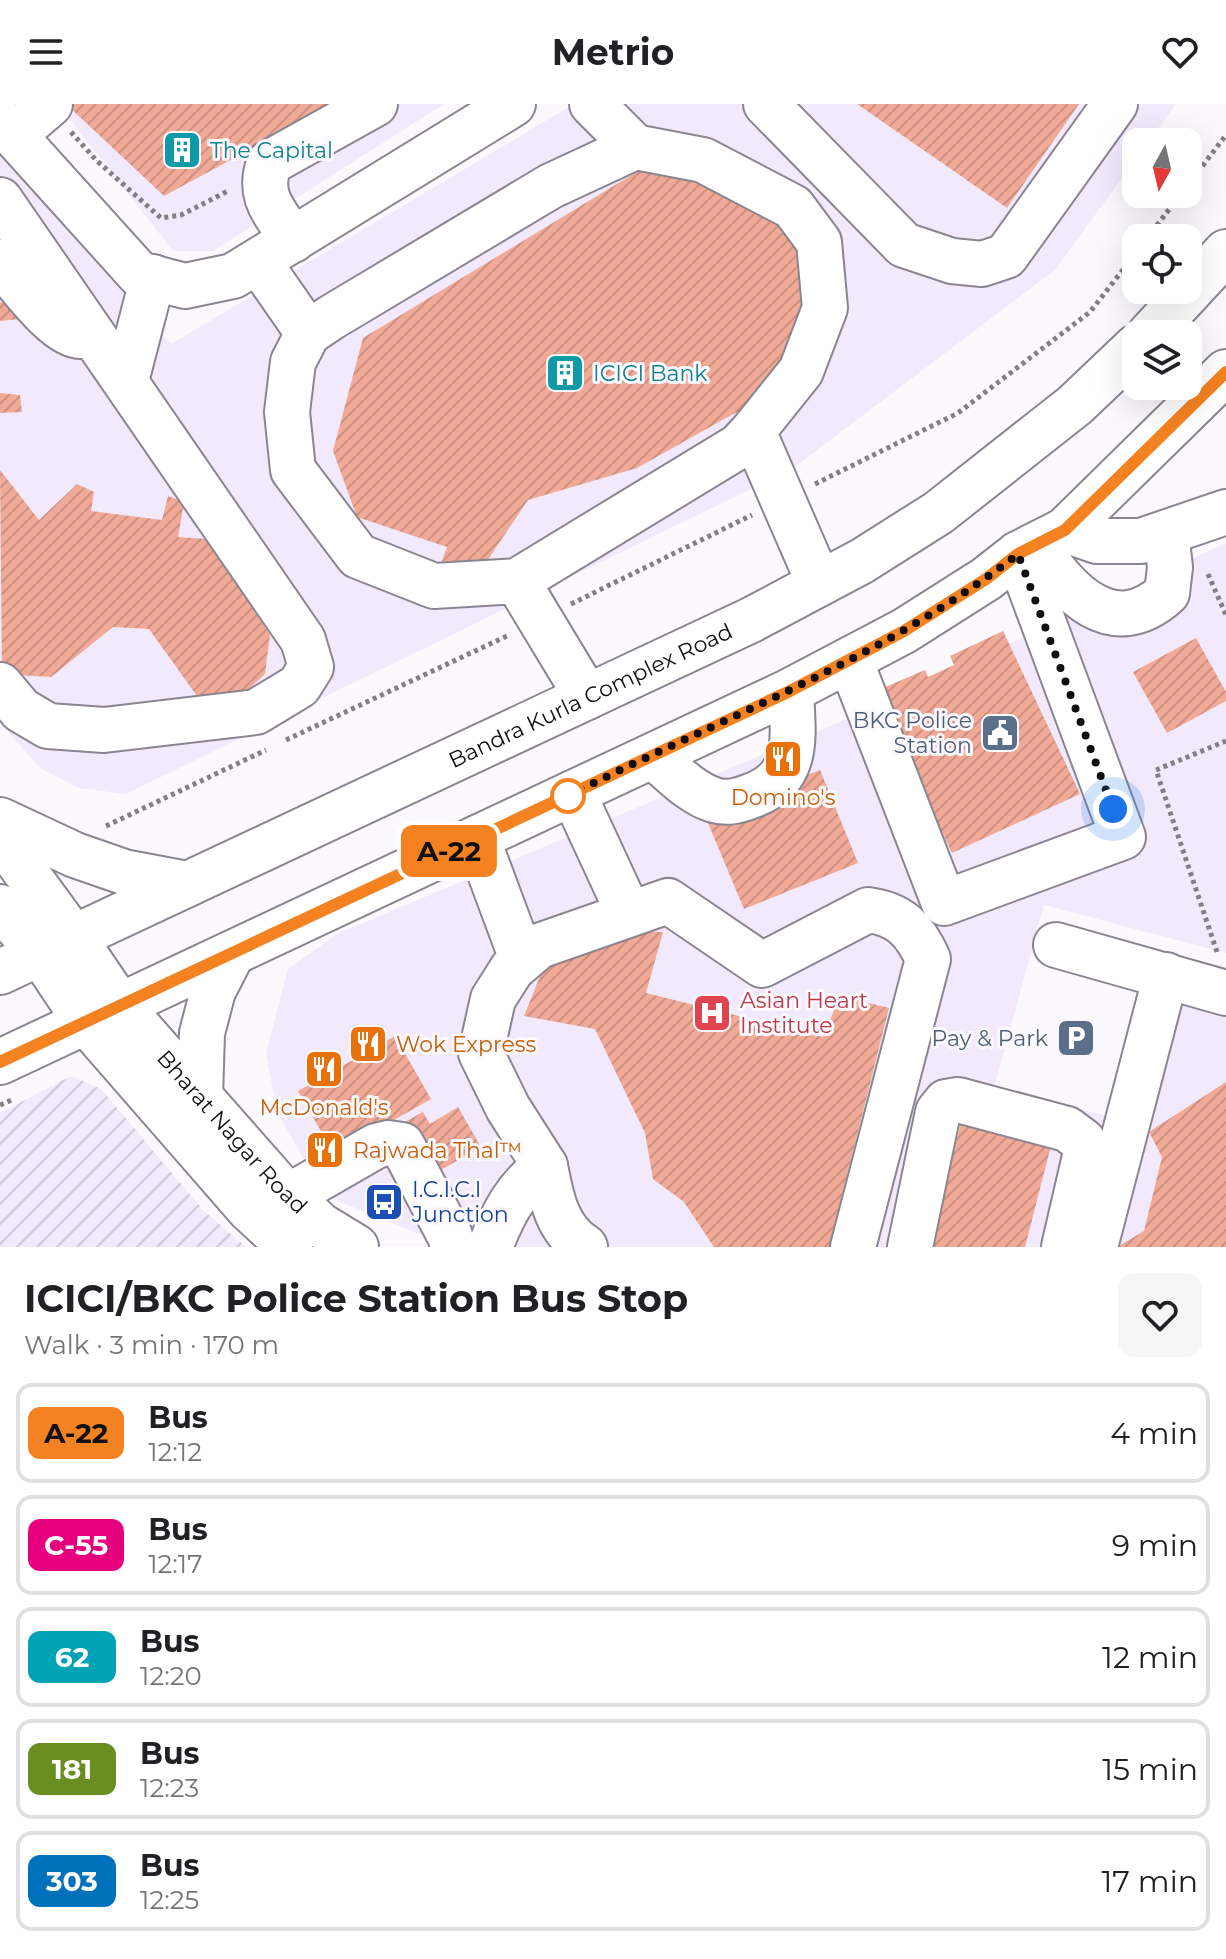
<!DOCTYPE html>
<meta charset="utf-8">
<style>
body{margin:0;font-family:Montserrat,sans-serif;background:#f6f6f6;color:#202124;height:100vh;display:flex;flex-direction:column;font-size:30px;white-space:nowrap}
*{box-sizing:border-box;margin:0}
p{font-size:26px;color:#757577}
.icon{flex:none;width:44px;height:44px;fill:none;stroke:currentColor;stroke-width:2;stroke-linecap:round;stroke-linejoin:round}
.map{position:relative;height:1143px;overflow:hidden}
.panel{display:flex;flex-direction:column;background:#fff;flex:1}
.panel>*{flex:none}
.badge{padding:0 16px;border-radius:12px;font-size:28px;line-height:52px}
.needle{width:52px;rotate:188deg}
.controls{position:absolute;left:1122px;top:24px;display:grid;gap:16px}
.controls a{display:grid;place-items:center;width:80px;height:80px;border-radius:16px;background:#fff;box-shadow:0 8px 32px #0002;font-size:40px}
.you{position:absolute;width:40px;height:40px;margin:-20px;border:6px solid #fff;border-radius:50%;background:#1a73e8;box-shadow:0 0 0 12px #1a73e833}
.map>.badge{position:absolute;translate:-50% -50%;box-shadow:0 0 0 4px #fff}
.round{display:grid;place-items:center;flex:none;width:84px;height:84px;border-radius:16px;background:#f6f6f6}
.headline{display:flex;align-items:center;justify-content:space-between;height:136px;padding:0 24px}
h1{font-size:38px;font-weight:700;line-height:60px}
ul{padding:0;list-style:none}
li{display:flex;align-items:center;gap:24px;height:100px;margin:0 16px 12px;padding:0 8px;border:4px solid #e0e0e0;border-radius:16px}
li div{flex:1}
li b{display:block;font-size:30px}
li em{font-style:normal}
li .badge{min-width:88px;font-weight:700;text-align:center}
header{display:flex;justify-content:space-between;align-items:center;height:104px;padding:0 24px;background:#fff;font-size:36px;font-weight:700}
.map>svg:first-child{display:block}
.built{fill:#f2e9fc}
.industrial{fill:url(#industrial-furrows)}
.building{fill:url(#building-hatch)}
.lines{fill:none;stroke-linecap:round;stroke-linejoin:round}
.minor-casing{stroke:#8b8591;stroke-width:48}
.major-casing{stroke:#8b8591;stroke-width:48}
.path{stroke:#838085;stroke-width:5;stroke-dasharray:4 4;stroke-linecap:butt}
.minor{stroke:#fff;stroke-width:44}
.major{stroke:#fff;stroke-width:44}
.line-casing{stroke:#fff;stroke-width:18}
.line{stroke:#f58220;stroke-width:12}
.walk{stroke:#0f0d11;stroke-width:8;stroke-dasharray:0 14.4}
.stop-dot{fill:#fff;stroke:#f58220;stroke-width:4}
.labels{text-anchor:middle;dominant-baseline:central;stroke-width:6;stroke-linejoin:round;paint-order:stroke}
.culture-label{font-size:22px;fill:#0d838f;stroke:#fcf9fe;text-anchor:start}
.street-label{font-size:22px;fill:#0f0d11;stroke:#fcf9fe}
.service-label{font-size:22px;fill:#4e5e75;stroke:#fcf9fe;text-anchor:end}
.food-label{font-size:22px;fill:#c56008;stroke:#fcf9fe}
.health-label{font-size:22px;fill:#be3a42;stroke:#fcf9fe;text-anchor:start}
.transit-label{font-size:22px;fill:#164399;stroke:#fcf9fe;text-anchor:start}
</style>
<header><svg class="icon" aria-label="menu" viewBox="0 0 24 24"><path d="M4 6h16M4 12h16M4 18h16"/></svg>Metrio<svg class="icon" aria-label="heart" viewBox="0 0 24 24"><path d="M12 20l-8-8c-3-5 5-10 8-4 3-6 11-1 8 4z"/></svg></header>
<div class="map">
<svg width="1226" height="1143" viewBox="0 0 1226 1143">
<defs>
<pattern id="industrial-furrows" width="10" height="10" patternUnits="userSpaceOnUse" patternTransform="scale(2)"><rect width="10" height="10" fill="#f2e9fc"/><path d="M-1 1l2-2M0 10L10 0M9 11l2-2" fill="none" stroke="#cec7d7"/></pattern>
<pattern id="building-hatch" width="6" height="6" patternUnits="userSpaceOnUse" patternTransform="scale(2)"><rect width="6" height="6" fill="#f1aa97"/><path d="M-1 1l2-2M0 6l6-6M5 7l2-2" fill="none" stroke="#cd9181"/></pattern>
</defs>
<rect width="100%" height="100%" fill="#fcf9fe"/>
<path class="built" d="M58,0H444L213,147H173Z
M574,0H1176L1148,38H1136V55L1055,166L792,365L126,690L79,684L40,664L0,619V46L171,240Z
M1226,439V849L1044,801L995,981L1120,1016L1156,886L1226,907V1143H451L324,1091L277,1008L266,949L288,865L337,830L861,609Z"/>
<path class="industrial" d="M71,972L101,985L204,1107L246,1143H0V1009Z"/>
<path class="building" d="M66,0H334L164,92Z
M857,0H1079L1007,104Z
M658,55L781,102L815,180L762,303L735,309L637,364L528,396L479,469L442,457L447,443L357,413L333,347L363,234Z
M0,198L26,199L29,214L0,217Z
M0,289L20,291L22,308L0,309Z
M0,366L39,416L77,380L94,388L91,407L162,416L168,392L184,398L178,433L207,435L270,531L265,570L237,596L197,592L149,525L113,523L51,573L2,570Z
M1003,527L1080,690L952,749L876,587L925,566L928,573L954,561L950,552Z
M1196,534L1226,588V597L1167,629L1133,568Z
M820,666L858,759L744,805L705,712Z
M612,828H663L646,889L823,933L840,892L889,904L829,1143H714L684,1098L653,1075L645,1029L595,925L524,912L541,870L575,843Z
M395,932L431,995L334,1050L298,987Z
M1226,978V1143H1117L1144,1127L1162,1053L1149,1028Z
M458,1003L481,1043L441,1066L418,1027L410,1031L403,1019L423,1008L430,1020Z
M964,1007L1054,1030L1025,1143H929Z"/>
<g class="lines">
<g class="minor-casing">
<g id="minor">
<path d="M592,0L635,43"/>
<path d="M766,0L904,141L952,157L982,160L1006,152L1115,0"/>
<path d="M0,16L139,170L185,182L233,172L513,0"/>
<path d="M14,31L50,0"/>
<path d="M0,96L303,536L311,563L299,582L256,608L104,626L48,622L21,606L0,581"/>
<path d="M293,136C275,108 257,93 269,59L375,0"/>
<path d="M258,157L308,229"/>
<path d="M0,158C17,177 56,232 80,232"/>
<path d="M126,277L153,173"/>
<path d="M753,327L819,479"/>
<path d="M1065,426L1097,437H1141L1226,408"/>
<path d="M1036,441C1066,487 1112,539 1167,489L1170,463L1166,429"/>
<path d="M517,477L739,342L753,327L801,267L825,204L819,138L793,103L703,56L635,43L551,82L332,213L308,229L293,258L287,308L293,366L358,452L434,482L517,477L587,593"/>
<path d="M850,556L944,799L1123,733L1018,450"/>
<path d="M653,652C671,667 691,689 714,696C727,700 738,697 751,692C801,674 793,632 791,587"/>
<path d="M573,689L629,810"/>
<path id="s1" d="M0,733L74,834L120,902L276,1079L320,1121L356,1143"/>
<path d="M477,734L522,855"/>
<path d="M0,803L40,849L86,918L249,1105L290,1143"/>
<path d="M1056,841L1226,889"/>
<path d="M545,1062C551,1092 556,1125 585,1143"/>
<path d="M289,1092L376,1042L388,1039L402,1041L450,1132L453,1143"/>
<path d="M490,1143C503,1109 516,1084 545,1062L508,1004L481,949L493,895L512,865L539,842L668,797L762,861L868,806C900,810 915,826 928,855L853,1143"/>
<path d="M910,1143L938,1008L946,998L958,996L1067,1025L1083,1037L1086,1048L1064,1143"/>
<path d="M1095,1143L1166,871"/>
</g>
</g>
<g class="major-casing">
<g id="major">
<path d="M1150,230L1226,148"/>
<path d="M0,716L75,751L124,768L188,780"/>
<path id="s2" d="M0,868L751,516L862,457L938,409L1075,301L1136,243"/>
<path d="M0,958L788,588L904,527L986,475L1018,450L1065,426L1226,268"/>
<path d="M200,993L202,929L213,887L232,850"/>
</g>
</g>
<path class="path" d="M71,28L96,56L161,114L181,111L228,87
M1188,81L1226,31
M1147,134L1181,90
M815,380L958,309L1090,208L1136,149
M1208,470L1226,511
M571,500L752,411
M286,636L509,531
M106,722L266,646
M1217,848L1156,666L1226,637
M0,1001L14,995"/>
<use href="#minor" class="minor"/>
<use href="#major" class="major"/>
</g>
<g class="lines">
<g class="line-casing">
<path id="line" d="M0,958L788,588L904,527L986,475L1018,450L1065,426L1226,268"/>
</g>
<use href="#line" class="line"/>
<path class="walk" d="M568,692C720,614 882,556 1018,450L1113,705"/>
</g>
<defs>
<g id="building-square" transform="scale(2)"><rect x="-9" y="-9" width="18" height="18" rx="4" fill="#0f9aa8" stroke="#fcf9fe"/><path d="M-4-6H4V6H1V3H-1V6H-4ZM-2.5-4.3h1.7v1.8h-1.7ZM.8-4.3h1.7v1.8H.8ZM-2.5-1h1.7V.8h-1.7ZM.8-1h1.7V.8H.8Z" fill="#fff"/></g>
<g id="civic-square" transform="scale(2)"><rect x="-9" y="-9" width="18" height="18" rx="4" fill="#5c6f8a" stroke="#fcf9fe"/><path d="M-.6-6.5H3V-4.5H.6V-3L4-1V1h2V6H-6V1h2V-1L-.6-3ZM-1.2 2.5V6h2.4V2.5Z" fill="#fff"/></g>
<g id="restaurant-square" transform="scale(2)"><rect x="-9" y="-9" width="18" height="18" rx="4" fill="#e8710a" stroke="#fcf9fe"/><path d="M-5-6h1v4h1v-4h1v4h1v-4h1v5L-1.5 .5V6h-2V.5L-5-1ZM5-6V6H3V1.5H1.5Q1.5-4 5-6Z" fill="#fff"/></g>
<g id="hospital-square" transform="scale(2)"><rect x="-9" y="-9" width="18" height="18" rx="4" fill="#e0444e" stroke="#fcf9fe"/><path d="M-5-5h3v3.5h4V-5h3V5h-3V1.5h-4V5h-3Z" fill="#fff"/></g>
<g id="parking-square" transform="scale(2)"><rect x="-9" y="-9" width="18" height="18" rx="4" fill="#5c6f8a" stroke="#fcf9fe"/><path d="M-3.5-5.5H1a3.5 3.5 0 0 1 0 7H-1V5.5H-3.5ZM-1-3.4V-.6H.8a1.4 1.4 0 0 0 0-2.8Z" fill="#fff"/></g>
<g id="bus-square" transform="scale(2)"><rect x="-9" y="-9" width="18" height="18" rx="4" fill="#1a4fb4" stroke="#fcf9fe"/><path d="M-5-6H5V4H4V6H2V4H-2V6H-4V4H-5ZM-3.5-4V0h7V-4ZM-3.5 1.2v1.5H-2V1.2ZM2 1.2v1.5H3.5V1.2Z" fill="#fff"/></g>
</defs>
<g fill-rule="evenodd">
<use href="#building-square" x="182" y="46"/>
<use href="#building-square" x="565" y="269"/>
<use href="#civic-square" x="1000" y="629"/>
<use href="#restaurant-square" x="783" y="655"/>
<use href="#hospital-square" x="712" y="909"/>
<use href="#parking-square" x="1076" y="934"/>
<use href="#restaurant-square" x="368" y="940"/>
<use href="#restaurant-square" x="324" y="965"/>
<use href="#restaurant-square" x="325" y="1046"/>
<use href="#bus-square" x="384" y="1098"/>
</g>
<circle class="stop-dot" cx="568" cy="692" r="16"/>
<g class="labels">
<g class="culture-label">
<text x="210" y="46">The Capital</text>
<text x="593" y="269">ICICI Bank</text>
</g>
<g class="street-label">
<text stroke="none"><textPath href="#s2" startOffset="652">Bandra Kurla Complex Road</textPath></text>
<text stroke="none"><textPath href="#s1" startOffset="376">Bharat Nagar Road</textPath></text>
</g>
<g class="service-label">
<text x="972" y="616">BKC Police<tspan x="972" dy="25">Station</tspan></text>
<text x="1048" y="934">Pay &amp; Park</text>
</g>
<g class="food-label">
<text x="783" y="693">Domino's</text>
<text x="396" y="940" text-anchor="start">Wok Express</text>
<text x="324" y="1003">McDonald's</text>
<text x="353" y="1046" text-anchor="start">Rajwada Thal™</text>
</g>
<g class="health-label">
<text x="740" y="896">Asian Heart<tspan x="740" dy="25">Institute</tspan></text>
</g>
<g class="transit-label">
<text x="412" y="1085">I.C.I.C.I<tspan x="412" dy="25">Junction</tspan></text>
</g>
</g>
</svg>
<div class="controls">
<a><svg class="needle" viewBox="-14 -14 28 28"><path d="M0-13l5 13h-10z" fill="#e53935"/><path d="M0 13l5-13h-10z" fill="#757577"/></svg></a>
<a><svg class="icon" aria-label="locate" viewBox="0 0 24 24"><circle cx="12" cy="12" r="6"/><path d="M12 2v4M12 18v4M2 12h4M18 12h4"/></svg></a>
<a><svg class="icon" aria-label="layers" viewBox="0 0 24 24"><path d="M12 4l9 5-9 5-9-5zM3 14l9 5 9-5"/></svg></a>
</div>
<div class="you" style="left:1113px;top:705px"></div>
<b class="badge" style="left:449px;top:747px;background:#f58220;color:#111">A-22</b>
</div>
<section class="panel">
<div class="headline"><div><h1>ICICI/BKC Police Station Bus Stop</h1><p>Walk · 3 min · 170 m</p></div><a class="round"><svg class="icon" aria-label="heart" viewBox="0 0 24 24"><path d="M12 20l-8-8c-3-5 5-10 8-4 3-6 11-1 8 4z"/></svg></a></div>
<ul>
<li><span class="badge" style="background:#f58220;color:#111">A-22</span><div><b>Bus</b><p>12:12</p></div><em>4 min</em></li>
<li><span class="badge" style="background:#e6007e;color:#fff">C-55</span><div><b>Bus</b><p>12:17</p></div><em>9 min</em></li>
<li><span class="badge" style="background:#00a3b4;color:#fff">62</span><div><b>Bus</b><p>12:20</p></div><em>12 min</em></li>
<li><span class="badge" style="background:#6b8e23;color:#fff">181</span><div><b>Bus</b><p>12:23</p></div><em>15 min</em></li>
<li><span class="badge" style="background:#0072bc;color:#fff">303</span><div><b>Bus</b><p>12:25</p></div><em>17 min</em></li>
</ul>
</section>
